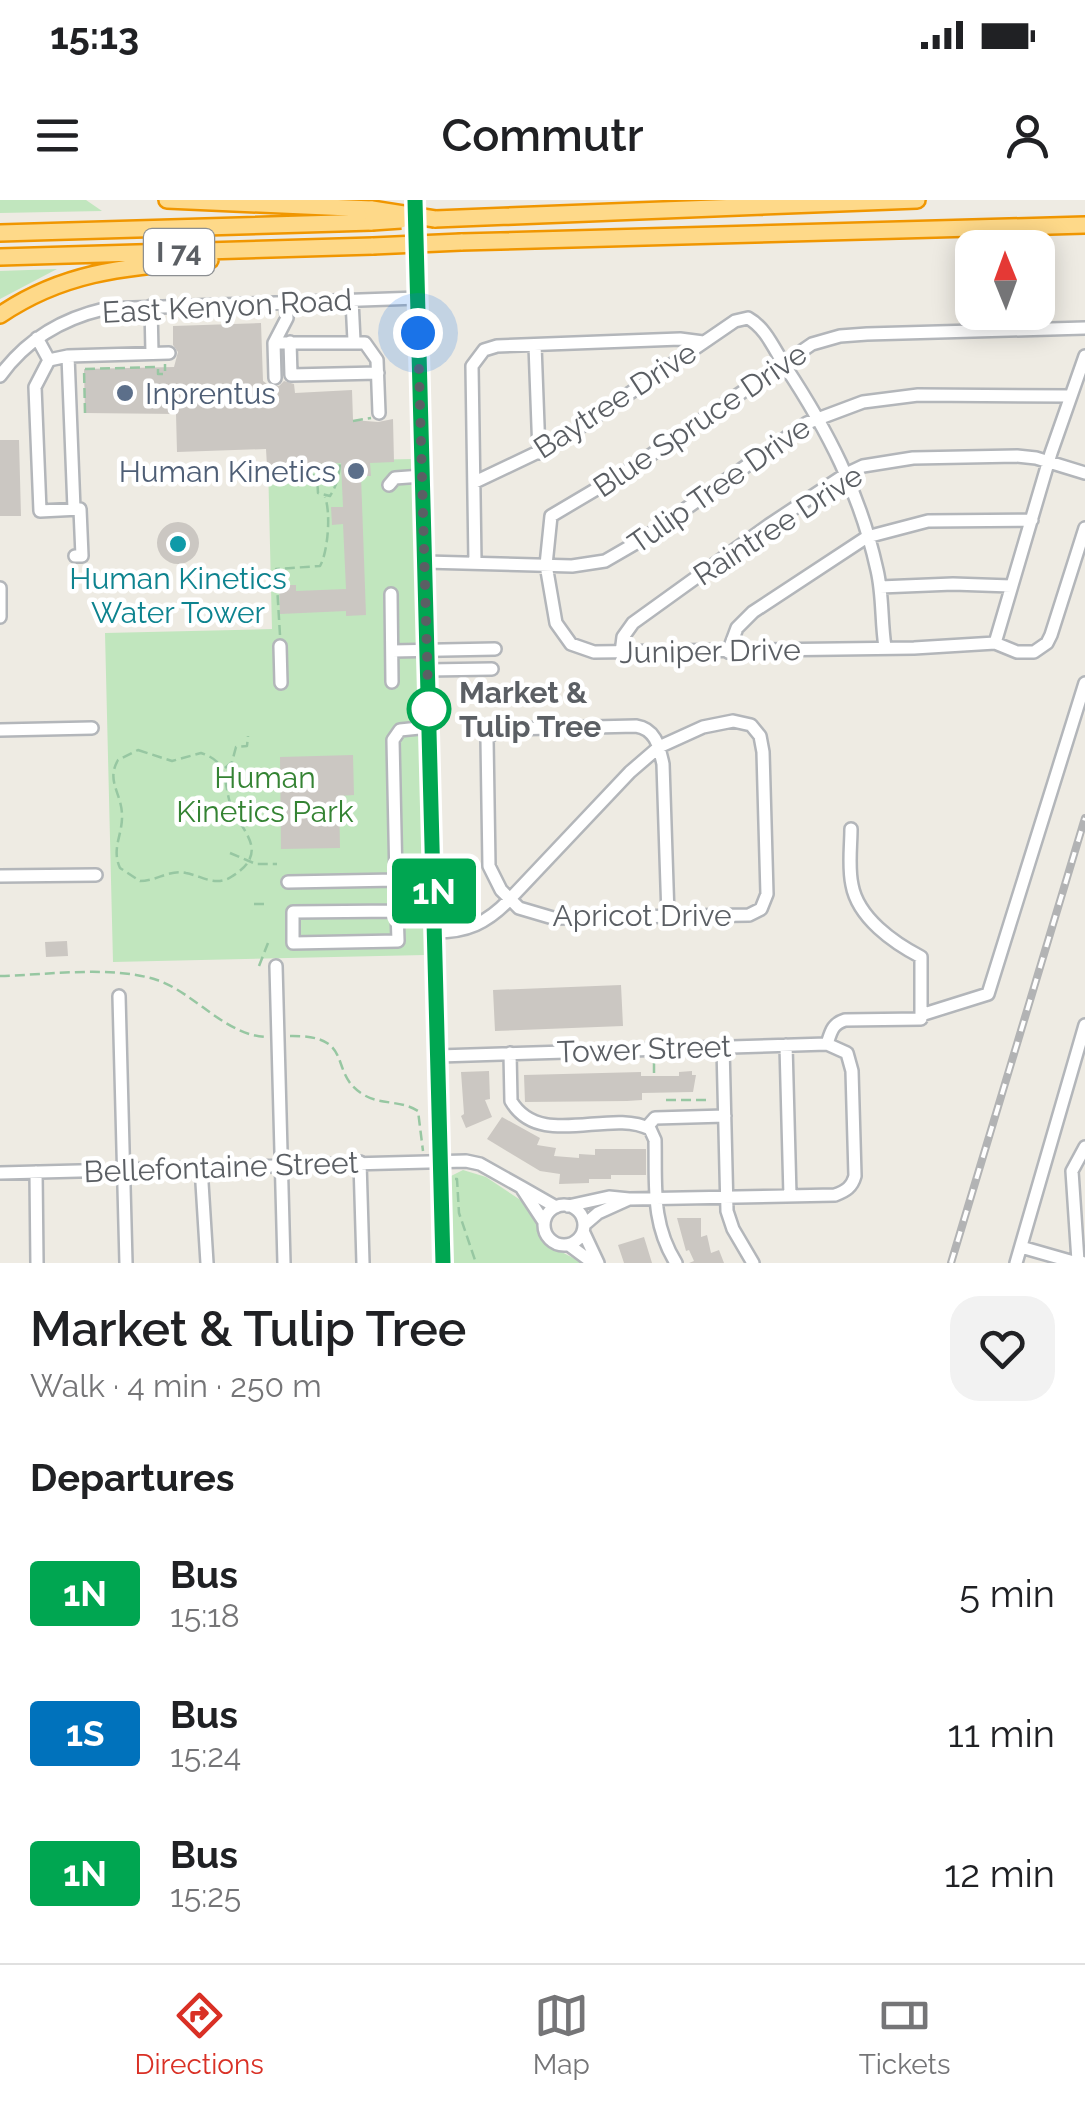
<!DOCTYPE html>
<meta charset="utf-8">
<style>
body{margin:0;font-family:Raleway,sans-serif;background:#f2f2f2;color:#202124;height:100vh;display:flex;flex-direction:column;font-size:38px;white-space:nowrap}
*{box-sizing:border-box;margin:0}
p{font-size:32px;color:#757577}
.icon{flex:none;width:55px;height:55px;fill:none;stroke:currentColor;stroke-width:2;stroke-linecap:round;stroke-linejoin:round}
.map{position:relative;height:1063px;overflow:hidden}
.panel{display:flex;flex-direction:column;background:#fff;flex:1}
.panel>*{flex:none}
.badge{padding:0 20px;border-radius:8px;font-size:35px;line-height:65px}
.needle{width:65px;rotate:359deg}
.fabs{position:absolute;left:955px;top:30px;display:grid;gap:20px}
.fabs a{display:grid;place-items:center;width:100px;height:100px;border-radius:20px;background:#fff;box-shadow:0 5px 25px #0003;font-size:50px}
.you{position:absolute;width:50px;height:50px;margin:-25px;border:8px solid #fff;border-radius:50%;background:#1a73e8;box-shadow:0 0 0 15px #1a73e833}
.map>.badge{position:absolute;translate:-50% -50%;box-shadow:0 0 0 5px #fff}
h2{padding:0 30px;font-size:38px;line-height:90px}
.round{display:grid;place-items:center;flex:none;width:105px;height:105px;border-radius:30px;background:#f2f2f2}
.headline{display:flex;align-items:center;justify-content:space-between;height:170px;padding:0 30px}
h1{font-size:48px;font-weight:600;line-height:75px}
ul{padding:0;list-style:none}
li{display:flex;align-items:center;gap:30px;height:140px;padding:0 30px}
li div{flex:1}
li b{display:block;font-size:38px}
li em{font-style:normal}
li .badge{min-width:110px;font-weight:700;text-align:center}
.status{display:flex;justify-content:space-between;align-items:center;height:70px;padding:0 50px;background:#fff;direction:ltr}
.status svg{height:28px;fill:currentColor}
header{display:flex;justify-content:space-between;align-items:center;height:130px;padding:0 30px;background:#fff;font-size:45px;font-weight:600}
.tab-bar{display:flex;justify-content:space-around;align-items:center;height:140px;border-top:2px solid #e0e0e0;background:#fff;font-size:28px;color:#757577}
.tab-bar a{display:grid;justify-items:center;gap:5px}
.tab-bar .on{color:#d93025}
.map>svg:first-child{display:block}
.green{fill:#c1e6be}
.building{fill:#cbc7c2}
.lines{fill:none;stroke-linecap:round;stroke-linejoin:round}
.minor-casing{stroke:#b3b6ba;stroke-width:16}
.major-casing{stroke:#f3be56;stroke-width:19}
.highway-casing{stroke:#f09600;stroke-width:20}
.path{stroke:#97c7a2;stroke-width:2.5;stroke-dasharray:10 5;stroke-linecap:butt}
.minor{stroke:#fff;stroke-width:11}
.major{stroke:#ffeba6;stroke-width:14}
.highway{stroke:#fed989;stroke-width:15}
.rail-casing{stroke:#b2b3b4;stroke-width:8}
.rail{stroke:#fff;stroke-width:4;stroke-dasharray:11;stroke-linecap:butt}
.highway-bridge-casing{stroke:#f09600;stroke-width:20;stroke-linecap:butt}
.highway-bridge{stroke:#fed989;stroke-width:15}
.line-casing{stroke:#fff;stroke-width:22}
.line{stroke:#00a651;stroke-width:15}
.walk{stroke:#5b5f64;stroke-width:10;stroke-dasharray:0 18}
.service-dot{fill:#5c6f8a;stroke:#fff;stroke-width:4}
.culture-dot{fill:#0f9aa8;stroke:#fff;stroke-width:4}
.stop-dot{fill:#fff;stroke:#00a651;stroke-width:5}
.labels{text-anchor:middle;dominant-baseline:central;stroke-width:9;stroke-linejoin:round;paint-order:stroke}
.shield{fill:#fff;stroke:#8c8f92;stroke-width:2.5}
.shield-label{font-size:28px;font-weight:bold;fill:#5b5f64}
.street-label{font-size:30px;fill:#5b5f64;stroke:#fff}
.service-label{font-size:30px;fill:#4e5e75;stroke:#fff;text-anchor:start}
.culture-label{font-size:30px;fill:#0d838f;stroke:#fff}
.stop-label{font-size:30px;font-weight:bold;fill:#5b5f64;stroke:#fff;text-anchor:start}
.park-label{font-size:30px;fill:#348333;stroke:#fff}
</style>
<div class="status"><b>15:13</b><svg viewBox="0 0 49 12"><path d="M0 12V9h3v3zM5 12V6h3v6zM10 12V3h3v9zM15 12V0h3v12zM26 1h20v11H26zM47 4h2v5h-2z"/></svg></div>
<header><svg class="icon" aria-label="menu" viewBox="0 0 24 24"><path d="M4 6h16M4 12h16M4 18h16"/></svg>Commutr<svg class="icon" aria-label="person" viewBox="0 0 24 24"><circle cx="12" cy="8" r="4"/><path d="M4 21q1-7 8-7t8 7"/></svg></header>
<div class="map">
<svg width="1085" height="1063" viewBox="0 0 1085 1063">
<rect width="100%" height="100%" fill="#eeebe3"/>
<path class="green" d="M0,0H86L102,11L0,13Z
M57,69L0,99V71Z
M413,259L425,755L113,762L105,433L272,429L268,262Z
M463,970L486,977L531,1007L546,1044L583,1063H451L449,985L451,976Z"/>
<path class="building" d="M261,123L263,181L270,186H279L284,181L294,184L295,193L352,190L353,220L378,222L393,219L394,262L370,263L371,276H361L366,415L346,416V411L280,414L279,385H296V391L346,389L343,324L332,325L331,307H343L341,263L267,266L266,249L177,252L176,214L85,213L84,169L174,167L178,152L173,145V126Z
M0,240H19L21,316H0Z
M157 343a21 21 0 1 1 42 0a21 21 0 1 1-42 0Z
M353,555L354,595L339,596L340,648L281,649L280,557Z
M67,741L68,756L46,757L45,742Z
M621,785L623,826L495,831L493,790Z
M489,871L490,899L485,900L492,917L466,928L461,916L464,914L461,872Z
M692,871V875H696L693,892L642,893V900L627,901L525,902L524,875L641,872V876H679V872Z
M502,917L540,938L537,945L556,948L554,956L579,958V954L595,955V949H646V975H611V979H589V983L559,984L560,974L540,971L487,939Z
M677,1018H701V1037L707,1035L711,1053L719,1050L724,1063H689L694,1061L689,1050L686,1051Z
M644,1037L652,1063H624L618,1045Z"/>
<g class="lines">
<g class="minor-casing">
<path id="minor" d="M352,100L354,141
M151,106L152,153
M1085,128L867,134L840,136L812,144L632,268L551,316L546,365L556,423L571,444L594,452L914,448L995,443L1017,452H1034L1047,443L1051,435L1085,328
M37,138L49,160L35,187L40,311L80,309L82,356H75
M290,142L291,175L378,173
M274,143H365L377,160L379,213
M535,145L539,253
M68,156L74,309
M49,160L68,156L169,153
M0,176C26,140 61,119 104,109L418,98
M275,178L274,143L287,118L286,102
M475,282L557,243L735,121L748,118C766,128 774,149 785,166C828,231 860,293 877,370C883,395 881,421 885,447
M389,285L395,278L422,276
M425,362L572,366L605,361L643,339L807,223L863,202L918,195L1071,196
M475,362L472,166L484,150L497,146L680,139L703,142
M880,387L953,384L1011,386
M0,388V417
M391,394L392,482
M995,443L1051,253L1085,156
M280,446L281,483
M392,451L495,449
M728,452L737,428L753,412L867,337L928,321L1032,320
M621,453L623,437L633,423L769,325L846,274L863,266L913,258L1017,256L1036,258L1085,273
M428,470L492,469
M0,530L92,528
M0,676L96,675
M288,682L396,680L393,540L400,530L429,527
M397,711L293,712V743L398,741L396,680L433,679
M435,732C467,732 487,723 509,700L630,572L659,547L703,527L733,521L751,525L760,536L763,552L767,694L761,709L749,715L553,718L519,708L501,690L489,666L487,539L495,531L505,529L636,526C656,529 659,547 663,564L668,716
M276,766L284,1063
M119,796L126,1063
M921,815L988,794L1085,483
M827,844C831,832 832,824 845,820L921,819V757C894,743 858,718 852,685C848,667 851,646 851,629
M786,845L790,996
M723,847L727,1011L733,1029L753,1063
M510,853L511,901C540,950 610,908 650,929L655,940C656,986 651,1023 676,1063
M439,856L827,844L847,853L852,871L855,976C852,987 846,991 835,995L629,999
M647,927L655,918L725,916
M360,962L363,1063
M201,967L207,1063
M36,972L37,1063
M0,973L466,961L480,964L521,987
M544 1025a20 20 0 1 1 40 0a20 20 0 1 1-40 0Z
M568,1006L609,997L629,999L598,1013L584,1025
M544,1022L521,987L556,1007
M583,1031L598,1063
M569,1045L593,1063
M1021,1047L1077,1063
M1016,1063L1085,825
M1084,1063L1078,1061L1072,971L1085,947"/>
</g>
<g class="major-casing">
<path id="major" d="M415,0L443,1063"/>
</g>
<g class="highway-casing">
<path id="highway" d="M167,0L372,9
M435,19L917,0
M0,33L372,22
M461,42L1085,25
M0,57L373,46
M0,115C68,69 131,67 210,60"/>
</g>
<path class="path" d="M85,213L84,169L158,167V174H165V164
M353,221L371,218
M274,266L284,279L303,272L315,276
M339,274L317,276L318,293L330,296C337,285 339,276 340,263
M280,435L276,369L320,366C328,352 331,313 325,297
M138,550L172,561L201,553C229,562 223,579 230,603C238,629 274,651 231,677C215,687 202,676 186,673C170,669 157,681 140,681L120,668C111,648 123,635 122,614C121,592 106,581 118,560Z
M225,568L232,562L236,547L247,546L248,536
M217,624L218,617L229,605
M230,653L256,664H277
M254,704H267
M259,766L268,743
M0,776C47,775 112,765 157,780C195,793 226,836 267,837
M290,836C358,835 326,873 364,895C381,905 401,900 418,911L423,951
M654,863V878
M666,900H709
M455,979H457L459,1013L476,1063"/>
<use href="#minor" class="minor"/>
<use href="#major" class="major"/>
<use href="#highway" class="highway"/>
<g class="rail-casing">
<path id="rail" d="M951,1063L1085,618"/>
</g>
<use href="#rail" class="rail"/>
<g class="highway-bridge-casing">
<path id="highway-bridge" d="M372,9L435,19
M372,22L401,20
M373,46L461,42"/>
</g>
<use href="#highway-bridge" class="highway-bridge"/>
</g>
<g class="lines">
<g class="line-casing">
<path id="line" d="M415,0L443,1063"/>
</g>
<use href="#line" class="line"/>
<path class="walk" d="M418,133L429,527V509"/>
</g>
<g class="service-dot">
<circle cx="125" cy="193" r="10"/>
<circle cx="356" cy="271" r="10"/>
</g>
<circle class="culture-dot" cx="178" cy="344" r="10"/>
<circle class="stop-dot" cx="429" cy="509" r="20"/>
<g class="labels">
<rect class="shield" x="144" y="29" width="70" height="46" rx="8"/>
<g class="shield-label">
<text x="179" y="52">I 74</text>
</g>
<g class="street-label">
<text transform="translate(227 106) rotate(-3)">East Kenyon Road</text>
<text transform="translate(615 200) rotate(-33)">Baytree Drive</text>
<text transform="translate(700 220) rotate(-34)">Blue Spruce Drive</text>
<text transform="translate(719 285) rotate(-35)">Tulip Tree Drive</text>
<text transform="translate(778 325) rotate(-33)">Raintree Drive</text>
<text transform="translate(710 451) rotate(-1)">Juniper Drive</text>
<text x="642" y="715">Apricot Drive</text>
<text transform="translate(644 849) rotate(-2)">Tower Street</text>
<text transform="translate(221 967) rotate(-2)">Bellefontaine Street</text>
</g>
<g class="service-label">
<text x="145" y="193">Inprentus</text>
<text x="336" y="271" text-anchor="end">Human Kinetics</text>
</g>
<g class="culture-label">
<text x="178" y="378">Human Kinetics<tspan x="178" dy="34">Water Tower</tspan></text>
</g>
<g class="stop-label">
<text x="459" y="492">Market &amp;<tspan x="459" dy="34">Tulip Tree</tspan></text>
</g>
<g class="park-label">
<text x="265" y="577">Human<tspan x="265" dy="34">Kinetics Park</tspan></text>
</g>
</g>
</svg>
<div class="fabs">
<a><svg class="needle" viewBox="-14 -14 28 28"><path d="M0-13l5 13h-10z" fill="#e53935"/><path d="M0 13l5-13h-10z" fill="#757577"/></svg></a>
</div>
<div class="you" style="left:418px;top:133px"></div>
<b class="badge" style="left:434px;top:691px;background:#00a651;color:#fff">1N</b>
</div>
<section class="panel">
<div class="headline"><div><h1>Market &amp; Tulip Tree</h1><p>Walk · 4 min · 250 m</p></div><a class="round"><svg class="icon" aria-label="heart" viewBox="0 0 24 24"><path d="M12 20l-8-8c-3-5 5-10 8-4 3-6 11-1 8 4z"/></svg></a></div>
<h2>Departures</h2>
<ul>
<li><span class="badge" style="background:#00a651;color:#fff">1N</span><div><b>Bus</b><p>15:18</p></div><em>5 min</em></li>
<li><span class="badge" style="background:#0072bc;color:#fff">1S</span><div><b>Bus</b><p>15:24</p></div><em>11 min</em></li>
<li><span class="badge" style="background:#00a651;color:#fff">1N</span><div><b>Bus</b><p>15:25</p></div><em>12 min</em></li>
</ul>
</section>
<nav class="tab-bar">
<a class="on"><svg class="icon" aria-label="directions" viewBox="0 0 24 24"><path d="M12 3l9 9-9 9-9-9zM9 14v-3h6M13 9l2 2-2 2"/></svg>Directions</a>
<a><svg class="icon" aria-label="map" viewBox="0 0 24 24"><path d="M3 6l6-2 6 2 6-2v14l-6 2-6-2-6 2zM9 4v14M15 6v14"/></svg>Map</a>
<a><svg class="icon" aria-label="tickets" viewBox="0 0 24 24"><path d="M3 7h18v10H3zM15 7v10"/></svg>Tickets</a>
</nav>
